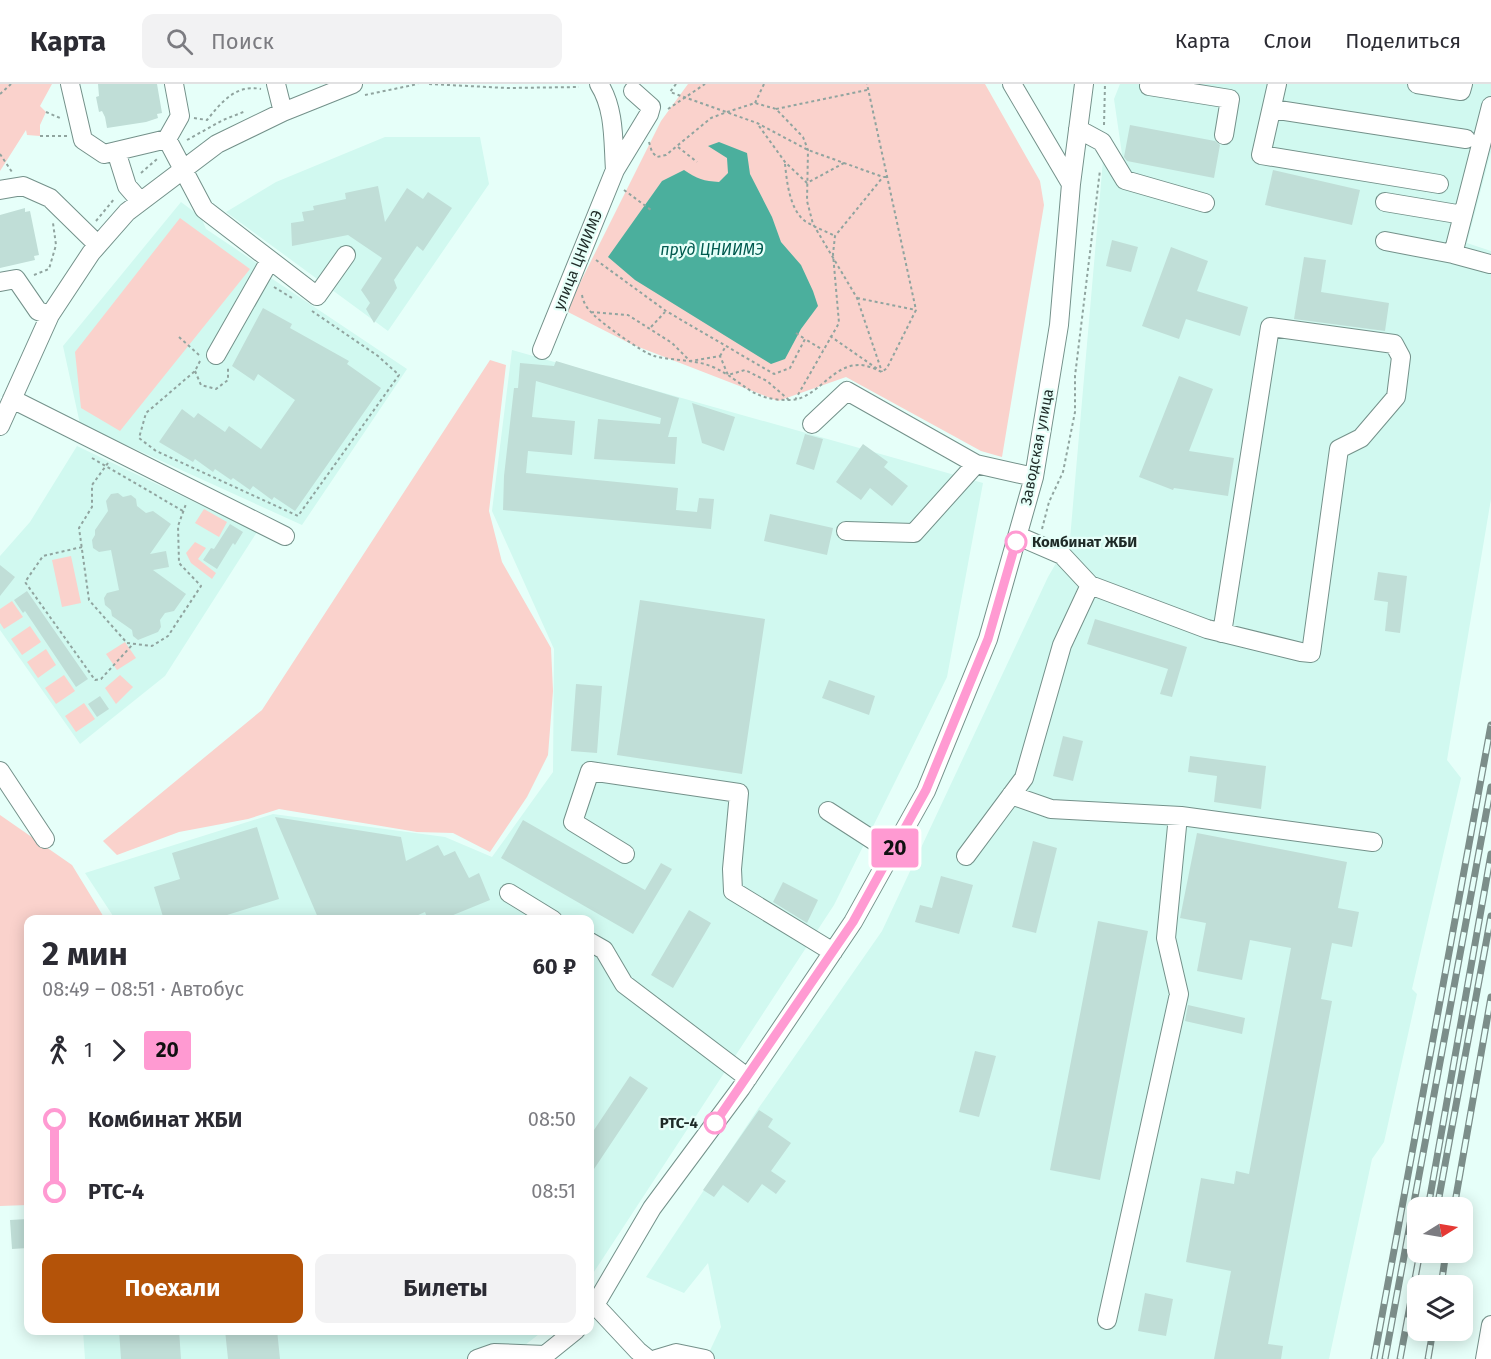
<!DOCTYPE html>
<html lang="ru">
<meta charset="utf-8">
<style>
body{margin:0;font-family:"Fira Sans",sans-serif;background:#f2f2f3;color:#2b2b33;height:100vh;display:flex;flex-direction:column;font-size:22px;white-space:nowrap}
*{box-sizing:border-box;margin:0}
p{font-size:20px;color:#7c7c81}
.icon{flex:none;width:33px;height:33px;fill:none;stroke:currentColor;stroke-width:2;stroke-linecap:round;stroke-linejoin:round}
.map{position:relative;flex:1;overflow:hidden}
.drawer{position:absolute;left:24px;top:831px;width:570px;height:420px;display:flex;flex-direction:column;background:#fff;border-radius:12px;box-shadow:0 3px 15px #0003}
.drawer>*{flex:none}
.badge{padding:0 12px;border-radius:4px;font-size:21px;line-height:39px}
.needle{width:39px;rotate:79deg}
.tools{position:absolute;left:1407px;top:1113px;display:grid;gap:12px}
.tools a{display:grid;place-items:center;width:66px;height:66px;border-radius:12px;background:#fff;box-shadow:0 3px 15px #0003;font-size:30px}
.map>.badge{position:absolute;translate:-50% -50%;box-shadow:0 0 0 3px #fff}
.legs{display:flex;align-items:center;gap:9px;height:66px;padding:0 18px;font-size:20px}
.legs p{margin-inline-start:auto}
.headline{display:flex;align-items:center;justify-content:space-between;height:102px;padding:0 18px}
h1{font-size:33px;font-weight:700;line-height:45px}
.cta{display:flex;gap:12px;margin-top:auto;padding:12px 18px}
.cta a{flex:1;height:69px;border-radius:12px;background:#b45309;color:#fff;font-size:24px;font-weight:700;line-height:69px;text-align:center}
.cta a+a{background:#f2f2f3;color:#2b2b33}
ul{padding:0 18px;list-style:none}
li{display:flex;align-items:center;gap:21px;height:72px;font-size:22px}
li i{display:grid;place-items:center;width:9px;height:100%;margin:0 8px;background:currentColor}
li i::after{content:'';width:15px;height:15px;margin:-8px;border:4px solid;border-radius:50%;background:#fff}
li p{margin-inline-start:auto}
li:first-child i{background:linear-gradient(#0000 50%,currentColor 0)}
li:last-child i{background:linear-gradient(currentColor 50%,#0000 0)}
header{display:flex;align-items:center;gap:36px;box-sizing:border-box;height:84px;padding:0 30px;background:#fff;border-bottom:2px solid #e1e1e2}
header strong{font-size:28px}
nav{display:flex;gap:33px;margin-inline-start:auto;font-size:21px}
.search{width:420px;height:54px;background:#f2f2f3;display:flex;align-items:center;gap:15px;box-sizing:border-box;padding:0 21px;border-radius:12px;color:#7c7c81;font-size:22px}
.map>svg:first-child{display:block}
.built{fill:#d1f9f0}
.green{fill:#fad2cc}
.water{fill:#4baf9d}
.building{fill:#c0ded7}
.lines{fill:none;stroke-linecap:round;stroke-linejoin:round}
.minor-casing{stroke:#74918a;stroke-width:20}
.path{stroke:#90a49f;stroke-width:2;stroke-dasharray:3 3;stroke-linecap:butt}
.minor{stroke:#fff;stroke-width:18}
.rail-casing{stroke:#7c8e8a;stroke-width:7}
.rail{stroke:#e6fff9;stroke-width:4.5;stroke-dasharray:14;stroke-linecap:butt}
.line-1-casing{stroke:#fff;stroke-width:14}
.line-1{stroke:#ff9ad2;stroke-width:9}
.stop-1-dot{fill:#fff;stroke:#ff9ad2;stroke-width:3}
.labels{text-anchor:middle;dominant-baseline:central;stroke-width:4.5;stroke-linejoin:round;paint-order:stroke}
.street-label{font-size:15px;fill:#1e2a27;stroke:#e6fff9}
.stop-label{font-size:15px;font-weight:bold;fill:#1e2a27;stroke:#e6fff9;text-anchor:start}
.water-label{font-size:16px;font-style:italic;fill:#005a4f;stroke:#e6fff9}
</style>
<header>
<strong>Карта</strong>
<div class="search"><svg class="icon" aria-label="search" viewBox="0 0 24 24"><circle cx="10" cy="10" r="6"/><path d="M15 15l6 6"/></svg>Поиск</div>
<nav><a>Карта</a><a>Слои</a><a>Поделиться</a></nav>
</header>
<div class="map">
<svg width="1491" height="1275" viewBox="0 0 1491 1275">
<rect width="100%" height="100%" fill="#e6fff9"/>
<path class="built" d="M1120,0H1491V67L1467,159L1491,167V415L1447,676L1461,694L1412,905L1417,910L1384,1058L1372,1075L1329,1275H706L721,1243L708,1179L684,1209L646,1193L760,1022L882,847L1048,493L1070,455L1104,65L1124,84L1114,15Z
M385,53H480L489,100L388,247L226,128L276,98Z
M181,118L201,133L206,145L258,180L259,186L407,285L302,441L80,340L63,262Z
M512,266L983,399L947,593L834,821L590,1194V836L115,835L85,789L273,730L445,753L492,773L553,688L554,565L492,427Z
M77,362L257,448L165,592L80,660L0,546V472L30,438Z
M83,1247H543L507,1275H85Z"/>
<path class="green" d="M0,0H52L40,22L46,28L40,41V52L27,51L26,46L0,87Z
M688,0H985L1040,97L1044,121L1002,373L981,367L846,293L778,317L631,260L566,227L661,37Z
M180,134L250,185L120,347L81,324L75,268Z
M490,276L506,281L489,427L502,478L551,564L553,607L548,671L527,713L490,768L453,749L417,748L279,725L248,735L179,748L117,771L103,757L262,626Z
M204,425L227,438L219,453L195,439Z
M195,458L206,464L198,475L216,489L212,495L191,479L186,469Z
M71,472L81,519L62,523L52,476Z
M12,517L23,533L4,545L0,539V525Z
M30,542L41,558L22,571L11,555Z
M125,558L136,574L117,586L106,570Z
M46,565L56,581L38,594L27,578Z
M64,591L75,607L56,620L45,604Z
M120,591L133,603L116,620L105,604Z
M84,619L95,635L76,648L65,632Z
M0,731L72,781L105,835L28,836V1121L0,1122Z"/>
<path class="water" d="M719,58L747,69L750,90L772,133L781,158L801,181L813,207L818,222L801,245L785,275L771,280L635,196L608,173L662,97L684,86C697,95 704,97 719,98L728,89L727,74L708,62Z"/>
<path class="building" d="M98,0H157L162,29L157,30L158,34L146,38L107,44L105,33L102,27L99,28L96,13L99,12Z
M1130,41L1215,57L1220,61L1214,94L1127,77L1124,73Z
M1273,86L1360,106L1352,141L1265,121Z
M378,102L385,138L407,104L423,115L428,108L452,124L423,167L417,162L394,196L397,204L374,239L366,225L370,219L361,206L382,174L348,151L292,162L291,139L304,137L302,128L314,126L313,122L346,115L345,109Z
M25,124V128L30,127L39,171L34,172L35,176L0,184V131Z
M1112,156L1138,163L1131,188L1106,182Z
M1171,163L1208,177L1197,207L1248,223L1240,252L1186,235L1179,255L1142,242Z
M1304,173L1326,176L1321,208L1389,219L1385,247L1294,235Z
M263,224L292,240L290,244L349,277L347,280L381,304L295,427L274,413L272,416L253,402L250,406L233,394L231,396L215,385L213,388L195,375L193,378L159,358L182,325L194,334L198,329L225,348L229,342L261,365L295,316L258,290L254,297L232,282Z
M556,277L679,314L668,353H677L675,380L594,375L598,335L660,340L661,334L536,297L532,333L575,337L572,371L528,367L526,389L678,404L676,426L697,428L699,414L714,415L711,445L503,426L504,392L514,304H518L520,279L554,282Z
M1179,292L1213,305L1189,367L1234,374L1228,412L1174,404L1173,406L1139,393Z
M692,319L735,333L724,367L702,359Z
M805,350L823,355L814,386L796,380Z
M863,360L888,378L884,383L908,402L892,422L870,404L861,416L836,398Z
M118,409L123,413L131,411L136,415L137,422L146,429L153,427L171,440L150,470L166,467L169,483L153,486L186,510L174,527L165,529L160,536L161,543L158,548L138,556L133,552L132,546L112,532L111,526L105,521L104,514L107,509L119,506L111,466L99,468L93,464L92,456L95,451V446L108,427L106,417L111,410Z
M770,430L833,444L827,471L764,457Z
M230,440L243,448L235,461L233,459L217,485L203,476L211,464L214,465Z
M0,481L15,493L0,512Z
M1378,488L1407,492L1400,549L1385,547L1388,518L1374,516Z
M27,507L88,595L76,603L25,527L23,529L14,516Z
M640,516L765,535L742,690L617,671Z
M1095,535L1187,563L1172,613L1160,610L1168,585L1087,560Z
M829,596L875,612L869,631L822,614Z
M576,600L602,602L597,669L571,667Z
M100,612L109,625L97,633L88,620Z
M1063,652L1083,657L1073,697L1053,692Z
M1190,672L1266,682L1261,725L1214,718L1217,692L1188,688Z
M275,733L401,753L406,777L438,761L444,772L455,767L469,794L479,789L490,816L441,836H428L425,828L407,836H319Z
M523,736L645,806L661,779L672,785L633,850L501,774Z
M257,743L279,815L211,836H164L154,803L180,795L172,769Z
M1197,749L1347,778L1338,824L1359,828L1352,863L1332,859L1321,915L1332,917L1268,1260L1283,1262L1281,1275H1214L1231,1187L1186,1178L1201,1094L1234,1100L1236,1087L1249,1090L1291,864L1250,856L1242,896L1197,887L1206,839L1180,834Z
M1033,757L1057,764L1036,849L1012,843Z
M941,792L973,801L959,850L915,838L920,821L932,824Z
M783,798L818,816L807,839L773,818Z
M689,826L711,839L673,904L651,891Z
M1098,837L1148,847L1100,1096L1050,1086Z
M1188,921L1245,934L1242,950L1185,937Z
M975,967L996,972L979,1033L959,1028Z
M630,992L648,1004L590,1091V1052Z
M759,1026L773,1035L768,1043L791,1059L771,1087L786,1097L776,1110L762,1100L748,1119L723,1101L714,1113L703,1106Z
M28,1135V1164L12,1165L10,1136Z
M1145,1209L1173,1215L1166,1252L1138,1247Z
M119,1246H179L181,1275H121Z
M225,1246H277L280,1275H228Z"/>
<g class="lines">
<g class="minor-casing">
<path id="minor" d="M70,0L83,56L104,70L167,55L180,32L174,0
M276,0L283,28
M599,0C615,25 613,57 615,86
M1012,0L1071,100
M1150,0L1149,2L1230,15L1224,51
M1277,0L1261,71L1439,100
M1417,0L1461,7L1463,0
M1272,25L1466,55
M1078,45L1102,58L1125,96L1205,119
M167,55L204,125L317,212L346,171
M116,67L127,102L140,117
M0,106L23,102L50,114L98,161
M1385,118L1463,131
M1385,157L1453,170L1491,22
M1453,170L1490,180
M0,198L16,195L38,227L50,231
M542,266L615,86L649,30L651,23L633,7
M216,271L270,176
M12,315L285,452
M812,340L847,307L976,380L1034,393
M0,342L50,231L91,169L127,128L217,60L283,28L353,0
M846,447L914,449L976,380
M1018,452L1062,471L1090,501L1207,545L1301,568L1311,569L1339,365L1361,354L1396,313L1401,273L1394,260L1270,243L1222,549
M0,687L45,755
M1011,711L1051,725L1181,732L1373,758
M828,727L893,769
M625,770L573,738L590,687L739,709L732,785L733,807L833,868
M966,772L1024,694L1062,561L1090,501
M509,809L553,836
M590,858L604,866L624,900L748,994
M1107,1236L1179,910L1166,854L1178,732
M477,1275L494,1269L545,1271
M540,1275L576,1246
M648,1275L638,1267L595,1221L652,1124L741,1004L853,838L926,707L988,555L1034,393L1059,241L1071,100L1084,0
M656,1275L676,1269L705,1275
M1485,1275L1491,1241"/>
</g>
<path class="path" d="M429,0L507,4L579,3
M676,0L670,8L757,39L808,66L883,93H887
M0,10L11,0
M365,11L418,0
M755,19L764,0
M668,25L705,0
M776,25L867,6
M46,28L60,34
M194,34L207,36C221,19 235,0 261,5
M1104,41L1105,0
M759,42L785,78L807,99L844,79
M40,52H67
M187,56L223,36L246,27
M649,58L652,68L657,73L666,71L711,34L727,28L755,19L776,25L803,53L808,66L807,117L813,140L857,214L882,288
M678,63L697,78
M0,70L12,88
M785,80C787,99 790,131 810,140C817,144 827,148 835,152
M141,89L157,75
M624,106L651,126
M96,137L115,114
M596,176L666,227L774,290L790,284L805,255L823,266
M34,191L49,185L56,161L53,139
M274,203L292,214
M582,211C583,217 586,223 590,227C598,237 643,269 654,272C673,277 694,275 713,283C746,298 749,317 791,316C817,315 832,280 860,281C867,281 875,285 882,288L887,284L916,226L867,0
M857,214L916,226
M591,228L628,231L672,259L690,277L720,272L728,291L745,286L767,297L789,316
M651,243L665,228
M796,249L805,255
M830,252L879,286
M179,253L199,271
M720,272L726,262
M200,277L195,287L146,329L139,354L156,367L298,432L399,291L378,272L312,227
M195,287L201,301L216,305L228,296V282
M795,316L839,239L833,170L835,152L883,93
M92,374L183,427
M108,379L92,401V423L79,444L89,516L127,559L152,562L168,552L201,502L179,479L178,442L186,420
M1042,445L1049,418L1063,388L1075,328V292L1100,86
M82,463L43,472L25,498L95,596L101,595L133,560"/>
<use href="#minor" class="minor"/>
<g class="rail-casing">
<path id="rail" d="M1428,1124L1491,770
M1437,1124L1491,832
M1454,1124L1491,913
M1441,1202L1446,1168
M1374,1275L1491,641
M1385,1275L1491,703
M1400,1275L1420,1168
M1428,1275L1433,1246"/>
</g>
<use href="#rail" class="rail"/>
</g>
<g class="lines">
<g class="line-1-casing">
<path id="line-1" d="M715,1039L853,838L926,706L988,555L1016,458"/>
</g>
<use href="#line-1" class="line-1"/>
</g>
<g class="stop-1-dot">
<circle cx="1016" cy="458" r="10"/>
<circle cx="715" cy="1039" r="10"/>
</g>
<g class="labels">
<g class="street-label">
<text transform="translate(578 176) rotate(-68)">улица ЦНИИМЭ</text>
<text transform="translate(1037 363) rotate(-79)">Заводская улица</text>
</g>
<g class="stop-label">
<text x="1032" y="458">Комбинат ЖБИ</text>
<text x="698" y="1039" text-anchor="end">РТС-4</text>
</g>
<g class="water-label">
<text x="712" y="165">пруд ЦНИИМЭ</text>
</g>
</g>
</svg>
<div class="tools">
<a><svg class="needle" viewBox="-14 -14 28 28"><path d="M0-13l5 13h-10z" fill="#e53935"/><path d="M0 13l5-13h-10z" fill="#7c7c81"/></svg></a>
<a><svg class="icon" aria-label="layers" viewBox="0 0 24 24"><path d="M12 4l9 5-9 5-9-5zM3 14l9 5 9-5"/></svg></a>
</div>
<b class="badge" style="left:895px;top:764px;background:#ff9ad2;color:#111">20</b>
<section class="drawer">
<div class="headline"><div><h1>2 мин</h1><p>08:49 – 08:51 · Автобус</p></div><b>60 ₽</b></div>
<div class="legs"><svg class="icon" aria-label="walk" viewBox="0 0 24 24"><circle cx="13" cy="4" r="2"/><path d="M13 8l-2 6 4 7M11 14l-3 7M7 12l3-4h3l4 4"/></svg>1<svg class="icon" aria-label="forward" viewBox="0 0 24 24"><path d="M9 5l7 7-7 7"/></svg><b class="badge" style="background:#ff9ad2;color:#111">20</b></div>
<ul>
<li><i style="color:#ff9ad2"></i><b>Комбинат ЖБИ</b><p>08:50</p></li>
<li><i style="color:#ff9ad2"></i><b>РТС-4</b><p>08:51</p></li>
</ul>
<div class="cta"><a>Поехали</a><a>Билеты</a></div>
</section>
</div>
